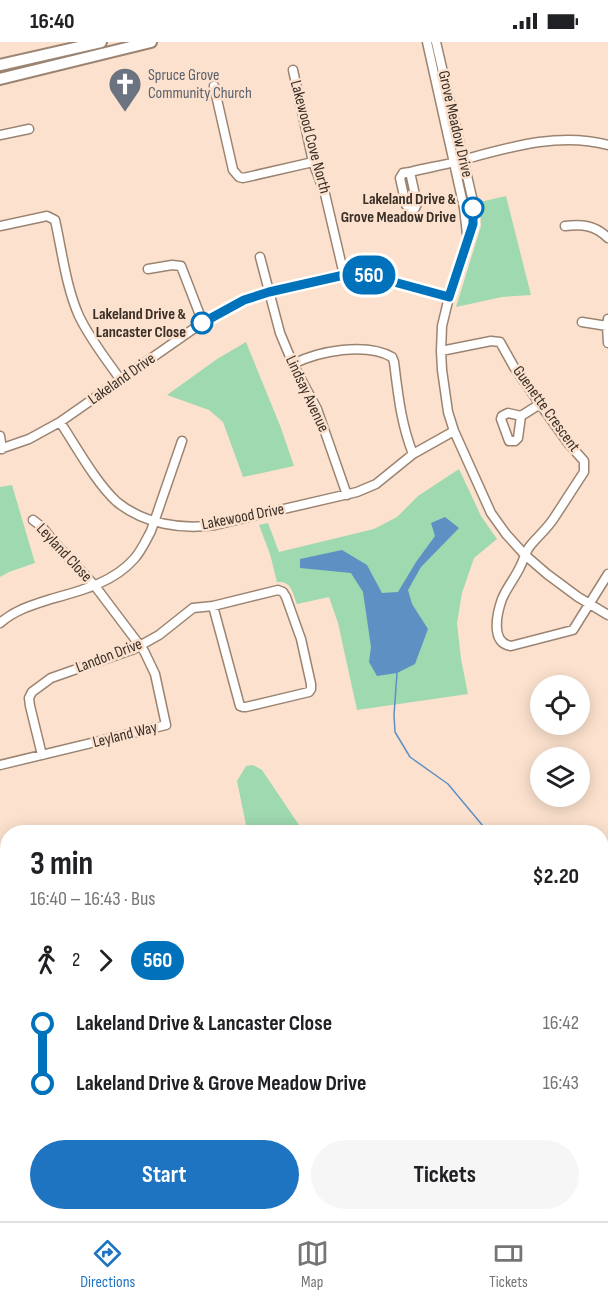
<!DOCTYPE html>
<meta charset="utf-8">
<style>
body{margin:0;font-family:"Sofia Sans Condensed",sans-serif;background:#f6f6f6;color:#202124;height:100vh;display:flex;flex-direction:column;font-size:22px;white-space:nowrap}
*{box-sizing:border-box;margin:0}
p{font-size:20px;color:#757577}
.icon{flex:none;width:33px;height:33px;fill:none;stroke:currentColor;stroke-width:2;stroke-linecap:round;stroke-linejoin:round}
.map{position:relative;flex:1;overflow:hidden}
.details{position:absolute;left:0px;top:783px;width:609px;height:396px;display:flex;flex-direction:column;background:#fff;border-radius:24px 24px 0 0;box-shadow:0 3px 15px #0003}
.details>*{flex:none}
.badge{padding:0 12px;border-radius:20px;font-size:21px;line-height:39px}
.buttons{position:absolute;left:530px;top:633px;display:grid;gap:12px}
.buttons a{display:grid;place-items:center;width:60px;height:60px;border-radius:50%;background:#fff;box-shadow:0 3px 15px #0003;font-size:30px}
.map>.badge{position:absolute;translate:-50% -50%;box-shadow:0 0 0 3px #fff}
.legs{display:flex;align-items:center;gap:9px;height:66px;padding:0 30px;font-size:20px}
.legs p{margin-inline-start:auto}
.head{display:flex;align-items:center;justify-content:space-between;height:102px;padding:0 30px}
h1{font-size:33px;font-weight:700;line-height:45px}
.button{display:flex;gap:12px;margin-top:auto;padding:12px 30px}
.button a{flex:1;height:69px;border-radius:36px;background:#1f74c2;color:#fff;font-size:24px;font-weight:700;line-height:69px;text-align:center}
.button a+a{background:#f6f6f6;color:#202124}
ul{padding:0 30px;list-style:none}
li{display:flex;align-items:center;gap:21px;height:60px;font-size:22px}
li i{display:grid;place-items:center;width:9px;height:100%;margin:0 8px;background:currentColor}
li i::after{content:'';width:15px;height:15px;margin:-8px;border:4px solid;border-radius:50%;background:#fff}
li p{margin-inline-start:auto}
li:first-child i{background:linear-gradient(#0000 50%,currentColor 0)}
li:last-child i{background:linear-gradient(currentColor 50%,#0000 0)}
.status{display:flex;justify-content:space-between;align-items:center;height:42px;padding:0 30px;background:#fff;direction:ltr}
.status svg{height:16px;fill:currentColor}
.menu{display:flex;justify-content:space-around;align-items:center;height:84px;border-top:2px solid #e0e0e0;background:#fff;font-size:16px;color:#757577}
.menu a{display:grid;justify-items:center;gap:3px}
.menu .current{color:#1f74c2}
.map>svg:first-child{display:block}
.green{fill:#9ed9b0}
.water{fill:#5e90c4}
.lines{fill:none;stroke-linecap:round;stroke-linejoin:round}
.stream{stroke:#5e90c4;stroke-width:1.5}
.minor-casing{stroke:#9b8471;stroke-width:11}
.major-casing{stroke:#9b8471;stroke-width:14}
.minor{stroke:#fff;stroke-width:8}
.major{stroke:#fff;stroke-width:10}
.line-1-casing{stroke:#fff;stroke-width:14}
.line-1{stroke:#0072bc;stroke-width:9}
.stop-1-dot{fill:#fff;stroke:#0072bc;stroke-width:3}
.labels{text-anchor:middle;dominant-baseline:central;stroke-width:5;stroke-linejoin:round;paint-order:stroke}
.worship-label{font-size:16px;fill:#5b616d;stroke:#fce2ce;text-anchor:start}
.street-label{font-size:16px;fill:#392f27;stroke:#fce2ce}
.stop-label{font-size:16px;font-weight:bold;fill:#392f27;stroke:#fce2ce;text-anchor:end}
</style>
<div class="status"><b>16:40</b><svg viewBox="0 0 49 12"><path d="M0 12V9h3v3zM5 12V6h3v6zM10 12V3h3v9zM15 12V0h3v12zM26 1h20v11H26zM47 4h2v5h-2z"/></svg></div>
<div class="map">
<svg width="608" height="1179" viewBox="0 0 608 1179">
<rect width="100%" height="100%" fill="#fce2ce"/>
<path class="green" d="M506,154L531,253L502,255L456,265L481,184L480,160Z
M246,300L281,386L294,424L243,435L223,380L209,368L167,353L217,317Z
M459,427L481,474L497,497L474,516L462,551L457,581L461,617L468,652L357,668L338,581L329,555L297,562C292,550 292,539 277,540L270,512L259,483L268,481L279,510L374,487L397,475L418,454Z
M12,443L35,521L9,530L0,535V445Z
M253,723L262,728L299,783L301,790H249L246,783L237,739L246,724Z
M431,1172H501L496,1177L497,1179H434Z"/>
<path class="water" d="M445,475L459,486L421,525L408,548L412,562L428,587L415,622L397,631L377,634L369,620L371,605L363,550L351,531L300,526V517L342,508L367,523L382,551L398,550L416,520L435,494L431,481Z"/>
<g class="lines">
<path class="stream" d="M397,631L394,673L395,690L410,715L448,742L488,790
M602,1099H608"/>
<g class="minor-casing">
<path id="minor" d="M427,0L464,166L467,192
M436,0L474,164L473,182L449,255L442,284L441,309L442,328L448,370L454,389L491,471L506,492L525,513L547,532L578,555L608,573
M293,28L313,120L325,152L344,233
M214,44L233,128L239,135L243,136L313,120
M0,93L29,87
M410,130L417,162L415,166L410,167L406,163L400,136L403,131L410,130C425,126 440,124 455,120C504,107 557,89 608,103
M0,184L47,174L55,178C62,209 66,245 79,274C90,297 106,317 120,337
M565,184C582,182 595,183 608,196
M260,215L280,291L293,322L317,367L347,453
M148,227L172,223L181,224L203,281
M608,277L607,284L608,301
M582,280L607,284
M441,309L491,299L500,300L514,325L540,362L568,401L584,419V430C574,445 564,461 554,476C547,487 538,494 530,504C525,510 524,518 520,525C515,536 507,545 502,557C497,571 490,601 511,604L573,588L608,532
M293,322C319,309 366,300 392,315L394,320C398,352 401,382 413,412
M521,374L508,371L502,374L501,377L509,399H515L518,396L521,374L540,362
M60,380C76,404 96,441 117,460C144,482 182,488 215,483L357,450L376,442L413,412L454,389
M0,394L2,407
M0,407L29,397L60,380L199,283L245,258L269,250L344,233H360L386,237L449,255
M0,581C15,568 32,563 51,557C80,549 113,541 134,517C142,508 146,498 151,489L182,399
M42,713L30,664L29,656L32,650L51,636L134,607L159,593L193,566L213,564L278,548L283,550L286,555L301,597L311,642V647L309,650L246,665H243L240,664L213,564
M0,723L166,683L155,632L144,609L95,544L54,500L42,485L33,478
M0,880L8,878
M0,956L8,954
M0,1040L8,1073
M28,1172L30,1179"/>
</g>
<g class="major-casing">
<path id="major" d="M0,23L101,0
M0,37L151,0"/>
</g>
<use href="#minor" class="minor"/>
<use href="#major" class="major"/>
</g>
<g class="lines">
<g class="line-1-casing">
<path id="line-1" d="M202,281L244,258L269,250L344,233L372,234L449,255L473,182V166"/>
</g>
<use href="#line-1" class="line-1"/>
</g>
<defs>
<g id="church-pin" transform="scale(1.725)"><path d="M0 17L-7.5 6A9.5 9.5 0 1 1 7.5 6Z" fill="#6b7280" stroke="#fce2ce"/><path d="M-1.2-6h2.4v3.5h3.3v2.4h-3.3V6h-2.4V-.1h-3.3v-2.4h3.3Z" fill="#fff"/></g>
</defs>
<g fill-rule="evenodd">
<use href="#church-pin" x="125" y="42"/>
</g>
<g class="stop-1-dot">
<circle cx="473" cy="166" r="10"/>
<circle cx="202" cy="281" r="10"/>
</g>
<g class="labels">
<g class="worship-label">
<text x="148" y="33">Spruce Grove<tspan x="148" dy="18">Community Church</tspan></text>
</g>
<g class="street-label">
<text transform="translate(455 82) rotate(77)">Grove Meadow Drive</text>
<text transform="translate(310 95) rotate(75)">Lakewood Cove North</text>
<text transform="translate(122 337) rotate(-35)">Lakeland Drive</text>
<text transform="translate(307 352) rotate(65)">Lindsay Avenue</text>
<text transform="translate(546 367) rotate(54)">Guenette Crescent</text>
<text transform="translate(243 475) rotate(-11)">Lakewood Drive</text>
<text transform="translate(64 511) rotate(47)">Leyland Close</text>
<text transform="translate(109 614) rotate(-21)">Landon Drive</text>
<text transform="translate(125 693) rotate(-14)">Leyland Way</text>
</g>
<g class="stop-label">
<text x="456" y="157">Lakeland Drive &amp;<tspan x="456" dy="18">Grove Meadow Drive</tspan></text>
<text x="186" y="272">Lakeland Drive &amp;<tspan x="186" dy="18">Lancaster Close</tspan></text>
</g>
</g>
</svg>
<div class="buttons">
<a><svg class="icon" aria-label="locate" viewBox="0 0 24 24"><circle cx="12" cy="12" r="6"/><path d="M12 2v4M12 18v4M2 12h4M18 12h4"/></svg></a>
<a><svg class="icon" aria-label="layers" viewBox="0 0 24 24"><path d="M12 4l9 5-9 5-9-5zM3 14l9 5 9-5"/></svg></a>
</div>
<b class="badge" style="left:369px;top:233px;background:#0072bc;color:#fff">560</b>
<section class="details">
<div class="head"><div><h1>3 min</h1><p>16:40 – 16:43 · Bus</p></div><b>$2.20</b></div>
<div class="legs"><svg class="icon" aria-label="walk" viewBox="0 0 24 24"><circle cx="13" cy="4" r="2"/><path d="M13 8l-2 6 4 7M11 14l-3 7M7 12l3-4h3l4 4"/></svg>2<svg class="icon" aria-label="forward" viewBox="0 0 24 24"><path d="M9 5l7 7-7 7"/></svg><b class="badge" style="background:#0072bc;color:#fff">560</b></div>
<ul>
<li><i style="color:#0072bc"></i><b>Lakeland Drive &amp; Lancaster Close</b><p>16:42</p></li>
<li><i style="color:#0072bc"></i><b>Lakeland Drive &amp; Grove Meadow Drive</b><p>16:43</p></li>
</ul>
<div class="button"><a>Start</a><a>Tickets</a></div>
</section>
</div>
<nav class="menu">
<a class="current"><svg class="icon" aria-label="directions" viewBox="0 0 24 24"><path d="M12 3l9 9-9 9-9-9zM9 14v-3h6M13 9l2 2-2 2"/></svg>Directions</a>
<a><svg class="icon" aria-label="map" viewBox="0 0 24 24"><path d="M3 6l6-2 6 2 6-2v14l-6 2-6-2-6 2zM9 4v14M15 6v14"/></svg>Map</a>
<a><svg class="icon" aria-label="tickets" viewBox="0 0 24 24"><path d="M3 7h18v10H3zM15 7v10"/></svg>Tickets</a>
</nav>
